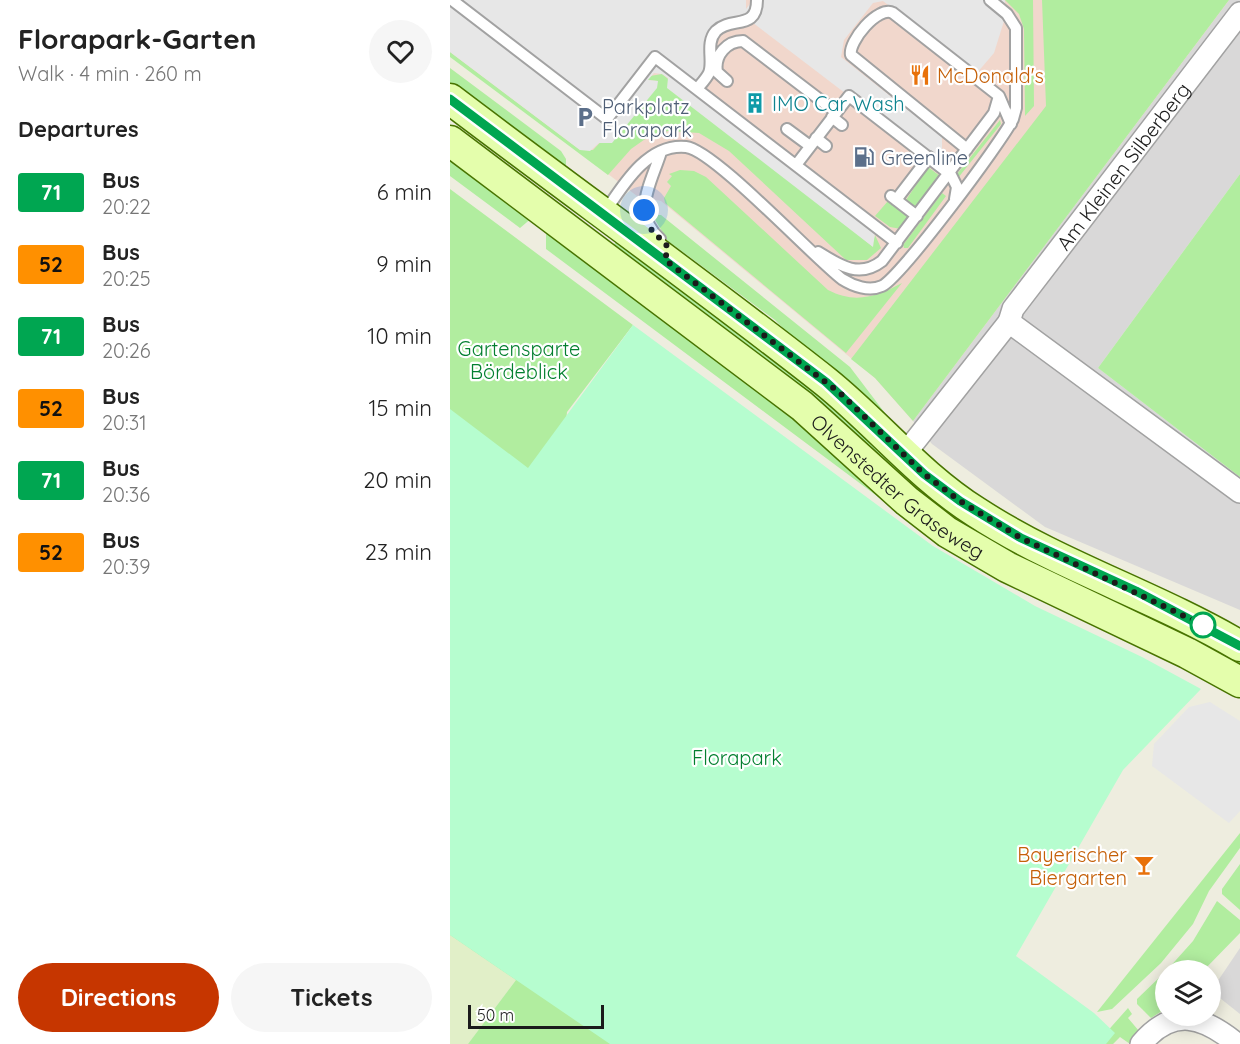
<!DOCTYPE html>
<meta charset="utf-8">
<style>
body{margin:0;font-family:Quicksand,sans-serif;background:#f6f6f6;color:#222;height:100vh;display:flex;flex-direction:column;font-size:22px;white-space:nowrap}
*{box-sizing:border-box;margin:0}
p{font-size:20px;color:#767676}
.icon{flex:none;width:33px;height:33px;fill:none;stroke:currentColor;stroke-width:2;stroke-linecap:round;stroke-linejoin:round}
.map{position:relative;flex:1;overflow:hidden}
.side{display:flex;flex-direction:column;background:#fff;width:450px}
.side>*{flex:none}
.badge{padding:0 12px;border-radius:4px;font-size:21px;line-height:39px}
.tools{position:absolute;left:705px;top:960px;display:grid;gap:12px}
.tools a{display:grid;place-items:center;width:66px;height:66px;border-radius:50%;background:#fff;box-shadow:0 3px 15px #0003;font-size:30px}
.scale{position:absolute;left:18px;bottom:15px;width:136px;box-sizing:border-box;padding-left:6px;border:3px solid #1b1b1b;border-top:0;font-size:16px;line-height:21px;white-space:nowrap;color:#1b1b1b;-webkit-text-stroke:4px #fff;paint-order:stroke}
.you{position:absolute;width:30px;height:30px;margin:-15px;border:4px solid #fff;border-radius:50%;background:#1a73e8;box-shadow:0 0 0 9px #1a73e833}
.map>.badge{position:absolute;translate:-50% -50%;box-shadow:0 0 0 3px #fff}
h2{padding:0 18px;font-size:22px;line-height:54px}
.round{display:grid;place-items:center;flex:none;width:63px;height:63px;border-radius:32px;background:#f6f6f6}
.summary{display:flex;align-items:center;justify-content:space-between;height:102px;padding:0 18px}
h1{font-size:28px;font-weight:700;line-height:45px}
.cta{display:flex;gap:12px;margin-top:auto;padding:12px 18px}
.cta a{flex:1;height:69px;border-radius:36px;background:#c63600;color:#fff;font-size:24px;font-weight:700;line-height:69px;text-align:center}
.cta a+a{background:#f6f6f6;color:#222}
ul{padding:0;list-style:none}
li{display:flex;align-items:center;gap:18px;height:72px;padding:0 18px}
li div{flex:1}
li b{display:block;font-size:22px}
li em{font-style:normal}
li .badge{min-width:66px;font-weight:700;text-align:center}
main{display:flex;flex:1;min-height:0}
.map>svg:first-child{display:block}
.residential{fill:#d9d8d8}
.commercial{fill:#f1d7cc}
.farmland{fill:#e1efc8}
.grass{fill:#b1ed9f}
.park{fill:#b6fdcf}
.parking{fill:#e7e7e7}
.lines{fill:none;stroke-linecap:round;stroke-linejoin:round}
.lane-casing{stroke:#a2a2a2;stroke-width:14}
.street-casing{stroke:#a2a2a2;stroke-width:24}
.secondary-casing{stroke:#487400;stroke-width:33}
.lane{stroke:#fff;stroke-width:10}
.street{stroke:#fff;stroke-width:21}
.secondary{stroke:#e4feac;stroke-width:30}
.line-casing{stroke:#fff;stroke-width:14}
.line{stroke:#00a651;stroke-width:9}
.walk{stroke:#1b1b1b;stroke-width:6;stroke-dasharray:0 10.8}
.stop-dot{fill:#fff;stroke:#00a651;stroke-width:3}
.labels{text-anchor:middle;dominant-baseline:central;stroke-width:4.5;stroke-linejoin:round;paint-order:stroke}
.food-label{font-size:20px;fill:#c56008;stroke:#fff;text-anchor:start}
.culture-label{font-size:20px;fill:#0d838f;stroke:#fff;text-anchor:start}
.service-label{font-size:20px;fill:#4e5e75;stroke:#fff;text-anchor:start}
.street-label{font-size:20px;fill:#1b1b1b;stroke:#fff}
.park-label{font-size:20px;fill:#037f2f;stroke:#fff}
</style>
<main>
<section class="side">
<div class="summary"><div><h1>Florapark-Garten</h1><p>Walk · 4 min · 260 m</p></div><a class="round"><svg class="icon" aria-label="heart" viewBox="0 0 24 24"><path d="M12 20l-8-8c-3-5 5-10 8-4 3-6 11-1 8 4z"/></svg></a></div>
<h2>Departures</h2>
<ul>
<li><span class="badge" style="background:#00a651;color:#fff">71</span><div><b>Bus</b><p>20:22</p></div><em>6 min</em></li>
<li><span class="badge" style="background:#ff9000;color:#111">52</span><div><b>Bus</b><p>20:25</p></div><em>9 min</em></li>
<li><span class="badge" style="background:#00a651;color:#fff">71</span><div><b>Bus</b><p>20:26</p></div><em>10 min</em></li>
<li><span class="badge" style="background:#ff9000;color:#111">52</span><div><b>Bus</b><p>20:31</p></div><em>15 min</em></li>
<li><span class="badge" style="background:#00a651;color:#fff">71</span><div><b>Bus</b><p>20:36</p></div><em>20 min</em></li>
<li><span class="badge" style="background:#ff9000;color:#111">52</span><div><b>Bus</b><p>20:39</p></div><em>23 min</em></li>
</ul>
<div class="cta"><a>Directions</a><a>Tickets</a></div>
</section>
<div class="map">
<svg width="790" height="1044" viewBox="0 0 790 1044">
<rect width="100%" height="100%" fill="#eeeddf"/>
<path class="residential" d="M779,0H790V174L648,368L790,477V610L595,527L482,444L463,421Z
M790,948V1014L761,991Z"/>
<path class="commercial" d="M0,0H779L463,421L425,378L211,201L187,196L0,54Z"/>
<path class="farmland" d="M0,935L66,980L18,1044H0Z"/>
<path class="grass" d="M555,0H583L584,106L575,116L574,29L569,14Z
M592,0H779L463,421L425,378L401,359L596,106Z
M0,52L130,150H143L208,81L197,80L200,76L212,74L422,246L425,235L431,248L417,260H396L279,151L249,133L218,131L198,137L181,149L158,175L0,57Z
M0,68L111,151L116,159V173L0,87Z
M550,120L551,124L508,178L507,174Z
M0,155L83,217L70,228L0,176Z
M478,167L490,176L467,210L456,200Z
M230,170L244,171L256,177L378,290C405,304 426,297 452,283L396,353L215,203L214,198L221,186L217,182L222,176L219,174Z
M790,174V477L648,368Z
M0,189L183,325L117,412L110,478L0,499Z
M492,193L496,196L458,248H454L453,245Z
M438,201L458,217L451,229L440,227L425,216Z
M202,215H211L400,367L441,421L358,354L325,320L218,241Z
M96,228L370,432L443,508L96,249Z
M167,240L352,375L461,475L790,657V664L772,658L532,542L163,246Z
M790,833V848L759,891L743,924L711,963L662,1009L647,1012Z
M790,864V910L772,894V889Z
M0,869L261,1044H18L66,980L0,935Z
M767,901L790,920V933L754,970H717L743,941Z
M715,972V1009L701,1018L687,1004V999Z
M678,1008L682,1014L678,1018L689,1031L680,1044L670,1037L663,1044H646Z"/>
<path class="park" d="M183,325L483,546L585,606L692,657L751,689L673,770L566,956L644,1013L665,1033L656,1044H160L0,935V409L78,468Z"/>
<path class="parking" d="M0,0H296V9L303,0H555L554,21L544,53L526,74L433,1L423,3L394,40L391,57L492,137V167L294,16L265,26L256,36L255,72L247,89L426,226L423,247L217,88L218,78L212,74L204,73L198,80L208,81L207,88L162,143H149L140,151L130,150L0,52Z
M760,702L790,721V811L779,823L702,766L704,744L739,707Z"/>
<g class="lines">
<g class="lane-casing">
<path id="lane" d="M2,0L157,119L205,57L447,243
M277,81L267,72C264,55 277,41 293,41L386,112
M247,89C251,84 256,79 259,73C264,61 255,43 266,31C281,16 307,31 307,0
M382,117L392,125
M337,129L360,146
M366,138L376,146
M517,149L401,55C398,42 428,5 443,13L549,96L561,124
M346,165L399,96L501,175L507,187L505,199
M441,196L467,216
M446,200L479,157
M155,212C173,185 198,143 236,147C264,150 362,256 392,279C403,286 419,292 432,286C450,278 551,143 563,119L566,108V28L557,14L540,0
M210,239C181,213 201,184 211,152
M368,252C389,265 409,279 432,261L544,113L549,96"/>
</g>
<g class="street-casing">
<g id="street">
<path id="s1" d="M559,322L563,309L790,13"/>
<path d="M454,455L559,322L790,492"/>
<path d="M691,1044C723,1006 753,1016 787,1044"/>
</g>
</g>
<g class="secondary-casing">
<g id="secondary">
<path d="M0,99C125,194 253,285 376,382C428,424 469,476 526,512C609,566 705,596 790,646"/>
<path id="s2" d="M0,141L352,406L457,501L497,532L557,567L737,653L790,682"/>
</g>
</g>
<use href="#lane" class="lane"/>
<use href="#street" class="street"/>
<use href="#secondary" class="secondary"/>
</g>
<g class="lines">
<g class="line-casing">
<path id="line" d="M0,99L376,382L474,474L510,501L571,538L686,591L790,646"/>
</g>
<use href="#line" class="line"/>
<path class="walk" d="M194,210L198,226L218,247L215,260L390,393L474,474L510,501L571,538L753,625"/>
</g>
<defs>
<g id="restaurant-bare" transform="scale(1.62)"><path d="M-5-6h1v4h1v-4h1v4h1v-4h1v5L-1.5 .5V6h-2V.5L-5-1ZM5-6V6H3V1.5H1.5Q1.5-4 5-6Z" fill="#e8710a" stroke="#fff" stroke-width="2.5" paint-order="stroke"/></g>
<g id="building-bare" transform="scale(1.62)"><path d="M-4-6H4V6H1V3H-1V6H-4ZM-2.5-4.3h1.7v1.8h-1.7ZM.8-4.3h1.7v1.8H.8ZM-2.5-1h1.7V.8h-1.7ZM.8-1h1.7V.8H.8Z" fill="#0f9aa8" stroke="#fff" stroke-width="2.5" paint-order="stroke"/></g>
<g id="parking-bare" transform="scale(1.62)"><path d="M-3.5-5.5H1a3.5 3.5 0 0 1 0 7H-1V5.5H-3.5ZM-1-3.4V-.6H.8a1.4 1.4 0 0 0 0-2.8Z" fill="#5c6f8a" stroke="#fff" stroke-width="2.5" paint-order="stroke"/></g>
<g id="fuel-bare" transform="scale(1.62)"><path d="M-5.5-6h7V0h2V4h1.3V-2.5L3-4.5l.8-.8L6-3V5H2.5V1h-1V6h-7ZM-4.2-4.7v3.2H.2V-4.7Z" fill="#5c6f8a" stroke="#fff" stroke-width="2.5" paint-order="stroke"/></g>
<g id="bar-bare" transform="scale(1.62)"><path d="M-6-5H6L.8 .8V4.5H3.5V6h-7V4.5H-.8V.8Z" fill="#e8710a" stroke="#fff" stroke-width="2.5" paint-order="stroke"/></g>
</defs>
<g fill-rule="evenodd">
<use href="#restaurant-bare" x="470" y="75"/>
<use href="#building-bare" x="305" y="103"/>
<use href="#parking-bare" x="135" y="117"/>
<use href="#fuel-bare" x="414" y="157"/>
<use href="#bar-bare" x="694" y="865"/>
</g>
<circle class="stop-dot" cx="753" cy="625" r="12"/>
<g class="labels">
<g class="food-label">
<text x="487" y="75">McDonald's</text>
<text x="677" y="854" text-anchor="end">Bayerischer<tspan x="677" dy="23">Biergarten</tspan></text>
</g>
<g class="culture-label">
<text x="322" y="103">IMO Car Wash</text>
</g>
<g class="service-label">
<text x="152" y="106">Parkplatz<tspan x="152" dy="23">Florapark</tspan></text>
<text x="431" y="157">Greenline</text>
</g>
<g class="street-label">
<text stroke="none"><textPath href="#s1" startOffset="194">Am Kleinen Silberberg</textPath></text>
<text stroke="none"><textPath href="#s2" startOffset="566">Olvenstedter Graseweg</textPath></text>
</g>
<g class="park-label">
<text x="69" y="348">Gartensparte<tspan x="69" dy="23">Bördeblick</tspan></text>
<text x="287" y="757">Florapark</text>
</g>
</g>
</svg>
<div class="tools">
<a><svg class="icon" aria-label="layers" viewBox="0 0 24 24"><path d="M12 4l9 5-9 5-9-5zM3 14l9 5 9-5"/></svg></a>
</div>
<div class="scale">50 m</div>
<div class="you" style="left:194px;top:210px"></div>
</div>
</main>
